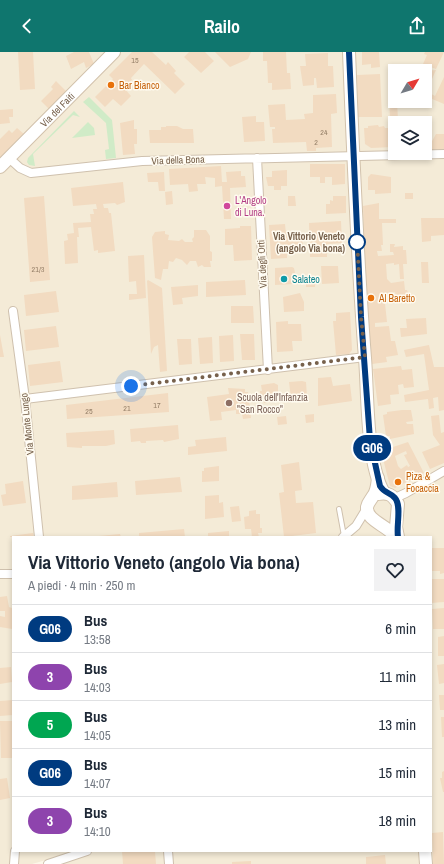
<!DOCTYPE html>
<html lang="it">
<meta charset="utf-8">
<style>
body{margin:0;font-family:"Archivo Narrow",sans-serif;background:#f2f2f3;color:#1f2937;height:100vh;display:flex;flex-direction:column;font-size:15px;white-space:nowrap}
*{box-sizing:border-box;margin:0}
p{font-size:13px;color:#747a83}
.icon{flex:none;width:22px;height:22px;fill:none;stroke:currentColor;stroke-width:2;stroke-linecap:round;stroke-linejoin:round}
.map{position:relative;flex:1;overflow:hidden}
.details{position:absolute;left:12px;top:484px;width:420px;height:316px;display:flex;flex-direction:column;background:#fff;border-radius:0px;box-shadow:0 2px 6px #0003}
.details>*{flex:none}
.badge{padding:0 8px;border-radius:13px;font-size:14px;line-height:26px}
.needle{width:26px;rotate:52deg}
.tools{position:absolute;left:388px;top:12px;display:grid;gap:8px}
.tools a{display:grid;place-items:center;width:44px;height:44px;border-radius:0px;background:#fff;box-shadow:0 2px 6px #0003;font-size:20px}
.you{position:absolute;width:20px;height:20px;margin:-10px;border:3px solid #fff;border-radius:50%;background:#1a73e8;box-shadow:0 0 0 6px #1a73e833}
.map>.badge{position:absolute;translate:-50% -50%;box-shadow:0 0 0 2px #fff}
.round{display:grid;place-items:center;flex:none;width:42px;height:42px;border-radius:0px;background:#f2f2f3}
.head{display:flex;align-items:center;justify-content:space-between;height:68px;padding:0 16px}
h1{font-size:19px;font-weight:700;line-height:30px}
ul{padding:0;list-style:none}
li{display:flex;align-items:center;gap:12px;height:48px;padding:0 16px;border-top:1px solid #e0e1e3}
li div{flex:1}
li b{display:block;font-size:15px}
li em{font-style:normal}
li .badge{min-width:44px;font-weight:700;text-align:center}
header{display:flex;justify-content:space-between;align-items:center;height:52px;padding:0 16px;background:#0f766e;color:#fff;font-size:18px;font-weight:700}
.map>svg:first-child{display:block}
.residential{fill:#f4ebd7;fill-rule:evenodd}
.green{fill:#d0ebc7}
.building{fill:#f2dbc1;fill-rule:evenodd}
.lines{fill:none;stroke-linecap:round;stroke-linejoin:round}
.lane-casing{stroke:#cfc1ae;stroke-width:6}
.street-casing{stroke:#cfc1ae;stroke-width:10}
.secondary-casing{stroke:#d2c2ac;stroke-width:14}
.lane{stroke:#fff;stroke-width:4}
.street{stroke:#fff;stroke-width:8}
.secondary{stroke:#fff;stroke-width:12}
.line-casing{stroke:#fff;stroke-width:9}
.line{stroke:#003b80;stroke-width:6}
.walk{stroke:#77614c;stroke-width:4;stroke-dasharray:0 7.2}
.food-dot{fill:#e8710a;stroke:#fffbf0;stroke-width:1.5}
.hotel-dot{fill:#d1479c;stroke:#fffbf0;stroke-width:1.5}
.stop-dot{fill:#fff;stroke:#003b80;stroke-width:2}
.culture-dot{fill:#0f9aa8;stroke:#fffbf0;stroke-width:1.5}
.education-dot{fill:#8d6e63;stroke:#fffbf0;stroke-width:1.5}
.labels{text-anchor:middle;dominant-baseline:central;stroke-width:3;stroke-linejoin:round;paint-order:stroke}
.number-label{font-size:8px;fill:#968069}
.food-label{font-size:10px;fill:#c56008;stroke:#fffbf0;text-anchor:start}
.street-label{font-size:10px;fill:#77614c;stroke:#fffbf0}
.hotel-label{font-size:10px;fill:#b23c85;stroke:#fffbf0;text-anchor:start}
.stop-label{font-size:10px;font-weight:bold;fill:#77614c;stroke:#fffbf0;text-anchor:end}
.culture-label{font-size:10px;fill:#0d838f;stroke:#fffbf0;text-anchor:start}
.education-label{font-size:10px;fill:#785e54;stroke:#fffbf0;text-anchor:start}
</style>
<header><svg class="icon" aria-label="back" viewBox="0 0 24 24"><path d="M15 5l-7 7 7 7"/></svg>Railo<svg class="icon" aria-label="share" viewBox="0 0 24 24"><path d="M12 15V3M7 8l5-5 5 5M5 13v7h14v-7"/></svg></header>
<div class="map">
<svg width="444" height="812" viewBox="0 0 444 812">
<rect width="100%" height="100%" fill="#fcf7e9"/>
<path class="residential" d="M0,0H444V812H47L46,808L32,812H0ZM395,19H425V49H395ZM395,71H425V101H395ZM13,485H431V799H13Z"/>
<path class="green" d="M89,45L112,68L116,106L106,107L105,98L109,97L106,71L83,50Z
M74,59L80,65L73,63L33,102L35,114L29,113L27,110L28,106Z
M88,70L94,76L95,83L72,86Z"/>
<path class="building" d="M18,0H33L35,37L20,38Z
M74,0H89L94,12L86,16L84,10L71,17L66,4Z
M132,0H152L166,13L168,10L176,19L174,21L185,32L175,42L144,12L131,26L132,28L124,36L131,44L121,54L113,47L105,55L95,45L113,27L109,23Z
M189,0H205L214,9L201,21L184,5Z
M215,0H251L248,7L230,15Z
M263,0H286L287,21H290L291,37L272,38V31H268L267,9H263Z
M362,0H379L380,15L371,16V12L362,13Z
M425,0H444L436,17L423,12L427,3L424,2Z
M328,1V14H333L334,35L317,36L316,26H314V33L303,34L300,14H306L305,2Z
M436,18L432,27L425,28V19Z
M395,21V49H397L398,68L390,69L389,41L392,40V34H388V22Z
M380,22L382,65H358L357,23Z
M444,25V52L425,44L426,39L435,44Z
M56,29L66,39L49,57L41,49L53,37L51,35Z
M336,42L337,61L331,62L332,95L316,96V99H307L306,90L273,91L272,77H275V75H270L268,53L285,52L286,68L305,67L304,62L313,61V43Z
M13,57V65H9L10,71L0,72V58Z
M256,64V70H264L265,89L244,90L242,65Z
M134,68V77H137V92H134L135,102L123,103L120,71Z
M378,73L379,75L384,74L385,76H395V91H393V95L371,96L365,92L364,76H368V74Z
M166,74H177L183,77H193L194,91H150L149,78H161V75H166Z
M17,76L24,82L0,107V87L9,78L12,81Z
M436,82H444V100H431V91Z
M310,112H345V132L332,133V125H325V131H320V125H310Z
M221,114L222,130H227L226,120L241,119V124H245L246,135L230,136L231,167H224L222,134L215,135V126L205,125L206,132H197L198,139L189,140L188,132L170,133L169,117Z
M287,118V134H281V138H274V134H268L266,125H272V119Z
M164,120L165,139H159L158,130H148L147,121Z
M371,122L391,125V141L375,142V138H368V125Z
M123,130L125,150L117,153L115,151L103,152L104,156H108L109,161H111L115,199L98,201V198L94,199L91,175L78,176L79,185H77L78,211L65,212L64,189L68,188L67,182L74,181L73,171L91,170L90,162H94L93,157H97L96,152L73,154L71,136Z
M172,139L173,152L166,153L165,140Z
M405,141H413V147H405Z
M44,144L50,228L30,230L24,146Z
M288,144H295L296,154H288Z
M333,144H346V161L326,162V152H330V148L333,149Z
M379,151V167H396V171H382L383,193H381L382,199H377L378,204L394,203L393,200H390V192H395L394,195L403,194V198H406L407,212H403L404,227H400L399,212L394,213V211L386,212L387,227L391,231L404,229L405,238H407L409,243L412,242L413,248L398,252L395,240L384,242L387,270L375,271V275L389,274L391,289H395L398,303L386,305L387,310L372,312L368,289L363,154Z
M421,166H444V183L431,184V189L422,190Z
M341,169L342,191L327,192V205H310L309,171Z
M285,172L286,182L302,181L303,199L287,200V206L271,207L269,173Z
M240,174H251L252,208L234,209L233,193H225V177L240,176Z
M194,178H206L210,184V199L212,200V209H210L211,215H204L202,213L198,215L196,209H190L187,213L182,208L176,206L173,210L169,209L168,217H163L161,228L155,226L152,185L155,180L165,179V182L169,183L168,188L179,189L182,187L185,190H193L192,187L194,185Z
M144,203L146,246L129,248V242H137L136,229L129,230L128,204Z
M421,210H428L429,231H422Z
M321,214H338L339,231L322,232Z
M292,215L294,216L295,221H292L293,232L275,233V216Z
M148,228L162,236L167,319L160,320L158,293L154,295L151,302L147,229Z
M245,228L246,243L206,245V230Z
M306,230H315V235H306Z
M198,233V244L182,246L183,252L173,253L171,235Z
M56,239L59,260L26,264L24,243Z
M300,241L304,250V259L284,260L283,245Z
M231,254H253L254,271H231Z
M350,260L352,298L349,302L336,303L333,269H336V261Z
M426,266L427,282L401,285L400,276H407L406,267Z
M288,269V272H301L302,289H292L293,299L277,300L276,270Z
M56,274L59,295L26,299L24,278Z
M240,282H254L255,308H242Z
M0,283L4,305H0Z
M233,283L234,309L220,310L219,284Z
M212,285L213,311L200,312L198,286Z
M177,287H191L192,312L179,313Z
M429,293L434,315H444V358L439,359L438,345L433,346L434,356L429,357L428,347L405,350L404,343L429,338L424,302L406,305L404,298Z
M60,309L63,330L30,334L28,313Z
M401,314L402,318L412,317L414,335L404,336L403,332L398,333L399,342L390,343L391,352L378,354L373,317Z
M331,325L333,334L350,332L352,349L318,354V326Z
M302,329L306,330L307,345L291,346L289,330Z
M274,331L278,333V349L264,351L263,343H260V339H262L261,333Z
M228,336L245,337V340H248L251,366L243,367L242,362H236V358L221,360L222,368L210,369L207,345L229,342Z
M168,341L169,360L67,367L66,353Z
M402,358H411L413,369L406,370L407,372H413L414,382L390,387V384H386L383,363L387,362V360Z
M314,362V370L306,371L305,363Z
M439,363L441,381L444,380V411L430,417L422,400L440,393L433,383L431,364Z
M286,364L287,372L278,373L277,365Z
M178,373L179,387L164,390L163,388L146,389V391H141L140,389L131,390L130,377Z
M114,378L115,392L106,394H82V396L67,395L66,381Z
M226,385L227,399L188,403V395L196,394L195,388Z
M408,390L424,421L395,436L390,434L381,399ZM406,399L407,402L404,403L410,414L408,415L407,413L401,417L398,414L395,404Z
M299,410L302,438L295,439L296,451L313,450L316,481L284,485L279,441L284,440L281,413Z
M219,414V429L202,430V419H204V416Z
M180,425L182,440L136,443L135,429Z
M23,429L26,451L3,454L1,443L6,442L5,432Z
M117,430L118,445L72,448V434Z
M219,443V451L223,450L224,465L205,467V444Z
M239,454L241,469L232,470L230,455Z
M256,458V462H260V476H262V481H258L259,485H252L251,477H245L244,465L249,464V459Z
M184,477L185,485H139V481Z
M229,479V485H208V481Z
M33,481L34,485H10V484Z
M120,482L121,485H99V484Z
M431,496H444V521L440,522V519H431Z
M431,527H444V550L431,551Z
M7,544L9,555L12,556L13,559L12,577L0,575V564L5,565V559H0V545Z
M444,556V577H433L432,557Z
M444,584V604H438V585Z
M444,612V631L439,632L437,613Z
M11,615L12,630L0,632V616Z
M439,643H444V658H440Z
M13,648V663L0,664V649Z
M441,665H444V685H442Z
M0,669H13V706H1Z
M444,719V740H443L440,726H442V720Z
M7,726L10,746L0,748V727Z
M443,780L444,812H433L432,781Z
M122,799H155L156,812H123Z
M385,803L386,812H366V805Z
M251,809V812H232V810Z"/>
<g class="lines">
<g class="lane-casing">
<path id="lane" d="M339,457L344,484"/>
</g>
<g class="street-casing">
<path id="street" d="M9,106L20,116L31,121L142,109L444,102
M257,106L268,318
M13,259L25,347L39,485
M25,347L365,305
M395,446L406,441L444,419
M343,485L356,474L367,456
M0,522H13
M168,799L169,812
M14,812L15,799
M48,812L87,799"/>
</g>
<g class="secondary-casing">
<g id="secondary">
<path d="M349,0C353,102 357,204 365,306C368,343 366,410 384,441"/>
<path id="s1" d="M0,115L114,0"/>
<path d="M378,426C377,433 377,439 373,444C371,448 368,450 367,455C366,469 387,473 396,485"/>
<path d="M378,442C388,440 393,443 398,452L396,475L398,485"/>
<path d="M425,799L426,812"/>
</g>
</g>
<use href="#lane" class="lane"/>
<use href="#street" class="street"/>
<use href="#secondary" class="secondary"/>
</g>
<g class="lines">
<g class="line-casing">
<path id="line" d="M349,0L361,265L370,388L380,434C385,442 390,440 395,446C402,454 396,474 398,485"/>
</g>
<use href="#line" class="line"/>
<path class="walk" d="M131,334L365,305L361,265L357,185V190"/>
</g>
<g class="food-dot">
<circle cx="111" cy="33" r="4"/>
<circle cx="371" cy="246" r="4"/>
<circle cx="398" cy="430" r="4"/>
</g>
<circle class="hotel-dot" cx="227" cy="154" r="4"/>
<circle class="stop-dot" cx="357" cy="190" r="8"/>
<circle class="culture-dot" cx="284" cy="227" r="4"/>
<circle class="education-dot" cx="229" cy="351" r="4"/>
<g class="labels">
<g class="number-label">
<text x="135" y="8">15</text>
<text x="324" y="80">24</text>
<text x="316" y="90">2</text>
<text x="38" y="217">21/3</text>
<text x="157" y="353">17</text>
<text x="127" y="356">21</text>
<text x="89" y="359">25</text>
</g>
<g class="food-label">
<text x="119" y="33">Bar Bianco</text>
<text x="379" y="246">Al Baretto</text>
<text x="406" y="424">Piza &amp;<tspan x="406" dy="12">Focaccia</tspan></text>
</g>
<g class="street-label">
<text stroke="none"><textPath href="#s1" startOffset="81">Via del Faiti</textPath></text>
<text transform="translate(178 108) rotate(-2)">Via della Bona</text>
<text transform="translate(262 212) rotate(-93)">Via degli Orti</text>
<text transform="translate(27 372) rotate(-96)">Via Monte Lungo</text>
</g>
<g class="hotel-label">
<text x="235" y="148">L'Angolo<tspan x="235" dy="12">di Luna.</tspan></text>
</g>
<g class="stop-label">
<text x="345" y="184">Via Vittorio Veneto<tspan x="345" dy="12">(angolo Via bona)</tspan></text>
</g>
<g class="culture-label">
<text x="292" y="227">Salateo</text>
</g>
<g class="education-label">
<text x="237" y="345">Scuola dell'Infanzia<tspan x="237" dy="12">"San Rocco"</tspan></text>
</g>
</g>
</svg>
<div class="tools">
<a><svg class="needle" viewBox="-14 -14 28 28"><path d="M0-13l5 13h-10z" fill="#e53935"/><path d="M0 13l5-13h-10z" fill="#747a83"/></svg></a>
<a><svg class="icon" aria-label="layers" viewBox="0 0 24 24"><path d="M12 4l9 5-9 5-9-5zM3 14l9 5 9-5"/></svg></a>
</div>
<div class="you" style="left:131px;top:334px"></div>
<b class="badge" style="left:372px;top:396px;background:#003b80;color:#fff">G06</b>
<section class="details">
<div class="head"><div><h1>Via Vittorio Veneto (angolo Via bona)</h1><p>A piedi · 4 min · 250 m</p></div><a class="round"><svg class="icon" aria-label="heart" viewBox="0 0 24 24"><path d="M12 20l-8-8c-3-5 5-10 8-4 3-6 11-1 8 4z"/></svg></a></div>
<ul>
<li><span class="badge" style="background:#003b80;color:#fff">G06</span><div><b>Bus</b><p>13:58</p></div><em>6 min</em></li>
<li><span class="badge" style="background:#8e44ad;color:#fff">3</span><div><b>Bus</b><p>14:03</p></div><em>11 min</em></li>
<li><span class="badge" style="background:#00a651;color:#fff">5</span><div><b>Bus</b><p>14:05</p></div><em>13 min</em></li>
<li><span class="badge" style="background:#003b80;color:#fff">G06</span><div><b>Bus</b><p>14:07</p></div><em>15 min</em></li>
<li><span class="badge" style="background:#8e44ad;color:#fff">3</span><div><b>Bus</b><p>14:10</p></div><em>18 min</em></li>
</ul>
</section>
</div>
